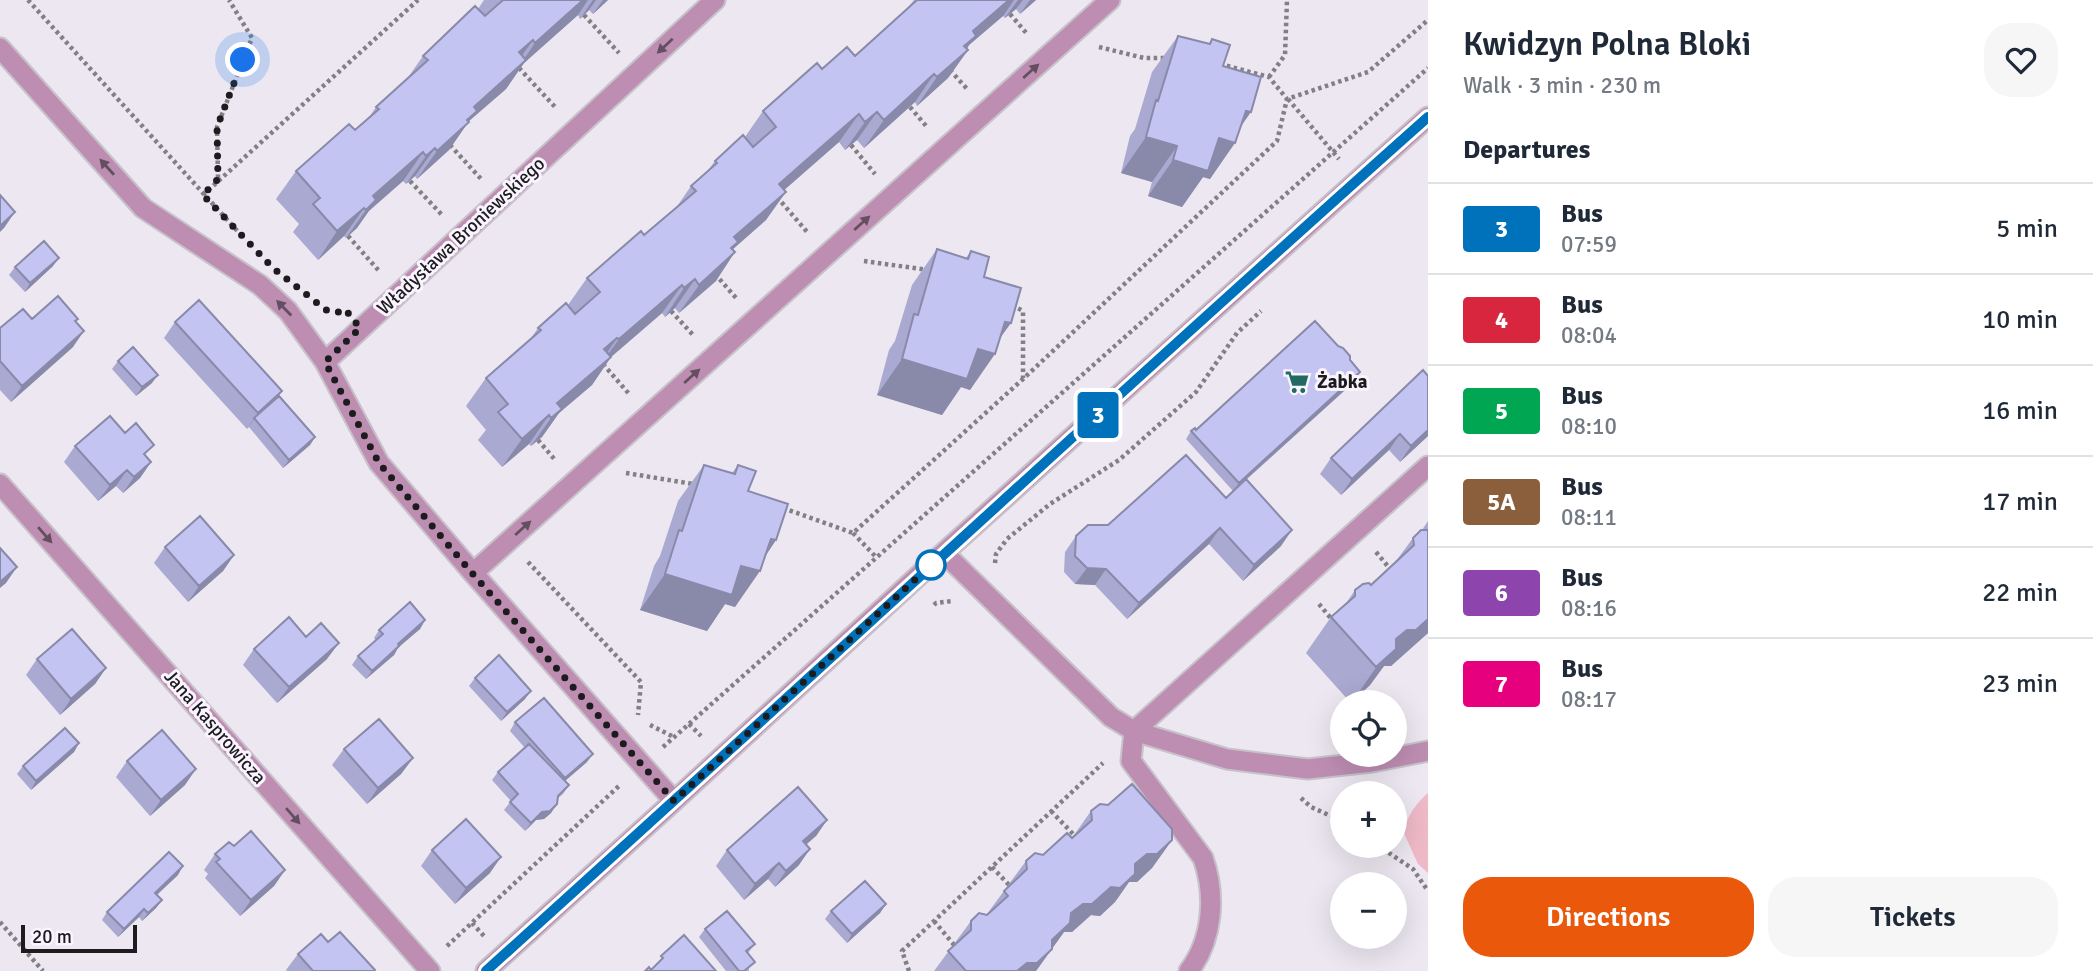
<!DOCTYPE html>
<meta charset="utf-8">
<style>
body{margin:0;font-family:Signika,sans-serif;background:#f6f6f7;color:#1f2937;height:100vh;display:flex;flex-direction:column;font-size:26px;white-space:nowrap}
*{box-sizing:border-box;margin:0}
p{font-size:23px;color:#747a83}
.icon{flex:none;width:38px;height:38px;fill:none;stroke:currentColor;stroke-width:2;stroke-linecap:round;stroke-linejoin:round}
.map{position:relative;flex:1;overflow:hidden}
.panel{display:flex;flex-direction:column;background:#fff;width:665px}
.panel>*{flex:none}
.badge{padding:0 14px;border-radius:5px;font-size:24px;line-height:46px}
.buttons{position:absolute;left:1330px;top:690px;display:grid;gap:14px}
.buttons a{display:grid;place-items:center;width:77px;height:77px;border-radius:50%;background:#fff;box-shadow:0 7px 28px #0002;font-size:35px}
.scale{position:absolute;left:21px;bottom:18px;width:116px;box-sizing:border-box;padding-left:7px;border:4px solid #1c1b1e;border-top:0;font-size:19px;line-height:24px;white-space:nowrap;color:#1c1b1e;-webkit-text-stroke:5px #f9f4fe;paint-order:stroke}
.you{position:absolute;width:35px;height:35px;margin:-18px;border:5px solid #fff;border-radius:50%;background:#1a73e8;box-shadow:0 0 0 10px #1a73e833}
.map>.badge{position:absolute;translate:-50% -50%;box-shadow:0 0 0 4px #fff}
h2{padding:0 35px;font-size:26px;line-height:63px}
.round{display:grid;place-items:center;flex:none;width:74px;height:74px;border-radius:28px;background:#f6f6f7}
.headline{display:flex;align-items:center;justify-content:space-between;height:119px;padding:0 35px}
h1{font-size:33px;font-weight:600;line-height:52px}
.cta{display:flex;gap:14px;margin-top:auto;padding:14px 35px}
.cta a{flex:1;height:80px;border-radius:28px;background:#ea580c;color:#fff;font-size:28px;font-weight:600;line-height:80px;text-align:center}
.cta a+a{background:#f6f6f7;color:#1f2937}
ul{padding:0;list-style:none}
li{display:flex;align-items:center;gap:21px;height:91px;padding:0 35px;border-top:2px solid #e0e1e3}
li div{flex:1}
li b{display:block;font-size:26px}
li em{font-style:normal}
li .badge{min-width:77px;font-weight:700;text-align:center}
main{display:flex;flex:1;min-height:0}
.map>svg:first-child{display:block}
.green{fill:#efb9c8}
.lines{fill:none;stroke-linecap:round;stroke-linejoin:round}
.minor-casing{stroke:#c7c2ca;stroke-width:23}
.path{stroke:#827f85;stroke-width:4.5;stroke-dasharray:3.5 3.5;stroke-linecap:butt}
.minor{stroke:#bd8eb2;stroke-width:19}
.wall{fill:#a9a9d1}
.shaded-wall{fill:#8989aa}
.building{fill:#c4c4f3;stroke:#8989aa;stroke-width:2}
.oneway{fill:#644f61}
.line-casing{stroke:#fff;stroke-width:16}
.line{stroke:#0072bc;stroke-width:10}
.walk{stroke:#1c1b1e;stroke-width:7;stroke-dasharray:0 12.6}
.stop-dot{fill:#fff;stroke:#0072bc;stroke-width:3.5}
.labels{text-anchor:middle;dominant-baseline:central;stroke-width:6;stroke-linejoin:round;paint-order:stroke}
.street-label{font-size:19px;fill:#1c1b1e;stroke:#f9f4fe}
.poi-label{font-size:19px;font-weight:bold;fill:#1c1b1e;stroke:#f9f4fe;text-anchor:start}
</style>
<main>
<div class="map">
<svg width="1428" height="971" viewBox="0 0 1428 971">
<rect width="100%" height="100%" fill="#ece7f0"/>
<path class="green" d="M1428,793V873L1418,864L1403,831C1408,816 1415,804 1428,793Z"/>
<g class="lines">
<g class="minor-casing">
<path id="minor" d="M0,48L143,208L260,285L288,311L325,362L379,463L473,573L674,801
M325,362L715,0
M0,484L430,971
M944,553L1111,717L1134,731L1227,759L1308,769L1372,762L1428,751
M473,573L1110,0
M486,971L674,801L928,567L1428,117
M1189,971C1213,939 1216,895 1203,858L1131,761L1134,731L1428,466"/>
</g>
<path class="path" d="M28,0L241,235
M1010,14L1028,35
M584,15L619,53
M1099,47L1144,58H1166
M1220,64L1269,77L1287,99L1368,72L1428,20
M519,68L556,108
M950,70L968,90
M1269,77L1285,55L1287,0
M1288,99L1339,159
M910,107L927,127
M450,145L482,180
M851,145L875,174
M218,178L217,127L252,38L229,0
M410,181L443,216
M203,195L418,0
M777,197L808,233
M348,236L380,272
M864,261L928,270
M715,274L737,299
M1012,305L1023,311V378
M671,311L694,336
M603,364L630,395
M538,440L556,461
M626,473L693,484
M783,508L853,533L1023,379L1277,141L1287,99
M853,533L877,558
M1376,552L1391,570
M528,562L641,682L638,715
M995,563L996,554L1007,539L1050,504L1119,460L1196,392L1237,333L1261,311
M1319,604L1334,622
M934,605L936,603L952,601
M689,724L701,736
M650,725L674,737
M663,747L1428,68
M1301,798L1311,807L1342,821
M1051,811L1075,836
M1377,845L1413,869L1428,891
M992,867L1010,886
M934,921L955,946
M0,922L43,971
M472,923L484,936
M447,946L620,785
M909,971L902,951L1103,763"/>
<use href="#minor" class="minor"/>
</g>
<path class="wall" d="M484,0H608L593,14L589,10L580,19L578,15L524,63L506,89L469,121L449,150L417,179L415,176L406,184L403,181L368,211L357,228L346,238L344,236L318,260L293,232L299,224L276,199L296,171L355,130L368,119L376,107L407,79L423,56L478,9Z
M914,0H1036L1020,14L1016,9L1005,18L1003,16L969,45L967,49L968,50L948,78L917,106L915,102L864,148L857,140L845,150L839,142L784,190L766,220L733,249L716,281L679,313L675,308L665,317L662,313L611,357L592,385L559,413L542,437L531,446L529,444L502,467L478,440L486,430L466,406L486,378L529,341L538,328L568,305L587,278L644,235L676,208L691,186L706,173L715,161L745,137L763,111L822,69L855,56L907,9Z
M1178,36L1209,44L1212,39L1223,66L1241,126L1210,179L1203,177L1182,207L1148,196L1152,182L1121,173L1130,136L1135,129L1152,72Z
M937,249L966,258L971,251L984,277L1000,338L970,390L961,387L942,415L877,395L889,350L895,341L912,285Z
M53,266L25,292L9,275L15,267Z
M32,319H78L76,322L73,347L11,402L0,390V328Z
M175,322L276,398L315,437L310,445L283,468L249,427L247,429L164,338Z
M1350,360L1360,372L1355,381L1246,480L1281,546L1243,581L1209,544L1127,619L1095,585L1075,584L1064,572L1065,552L1076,536L1226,498L1233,491L1186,439L1191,431Z
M118,361L152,383L136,396L112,369Z
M1428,376V436L1400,462L1389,450L1341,495L1320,474L1331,458Z
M75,446L146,456L151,462L140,478L123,493L116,486L98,501L64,462Z
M704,465L732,473L738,465L748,491L776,540L765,556L735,607L725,604L707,631L640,610L654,566L660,556L678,501Z
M1428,521V633L1391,666H1384L1370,685L1352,702H1350L1306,653L1331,617L1345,605L1355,590L1371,585L1396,561L1413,538L1422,530Z
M165,547L234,555L223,571L188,602L154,563Z
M425,620L420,629L399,646L394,655L366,679L352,665L358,656L376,641L374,638L379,630Z
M306,637L327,659L277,703L243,665L254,649Z
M37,659L106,668L95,684L60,715L26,675Z
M475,678L525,699L501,721L469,686Z
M515,722L587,762L565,781L569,785L563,794L557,799L551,813L544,819L536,820L525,831L504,810L511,801L492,780L498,772L525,748L510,731Z
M79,743L74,752L31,790L17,774L23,766Z
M344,749L413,758L401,774L367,804L332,765Z
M127,761L185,785L150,816L116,777Z
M1091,811L1172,840L1152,868L1137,882H1129L1115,902L1100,916L1091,915L1072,932H1064L1036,971H934L971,921L987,914L1026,861L1043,855L1072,838Z
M827,820L816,836L806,844L799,865L775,887L768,879L744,900L716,866L727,850Z
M432,850L490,873L455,904L421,866Z
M215,854L285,870L274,886L240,916L205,878L208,874L204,870Z
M178,875L157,895L162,900L156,908L142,921L139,917L118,937L102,920L107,912Z
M886,904L880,913L847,943L825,919L831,911Z
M705,929L755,944L748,953L749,971H726L699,937Z
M328,942L374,971H287L286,970L298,954Z"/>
<path class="shaded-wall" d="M583,0H588L578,15L524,63L506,89L469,121L449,150L417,179L437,151L474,107L518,68L535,43Z
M593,0H596L589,10L580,19Z
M603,0H608L593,14Z
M1009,0H1014L1003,16L969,45L963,54L968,50L948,78L917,106L937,77L973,31Z
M1018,0H1023L1016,9L1005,18Z
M1030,0H1036L1020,14Z
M533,40L513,68L519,52Z
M934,74L915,102L864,148L884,120Z
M1246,111L1251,112L1230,142L1235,143L1210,179L1203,177L1182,207L1148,196L1173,160L1219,138Z
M877,112L857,140L845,150L865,122Z
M859,114L839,142L759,212L779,184Z
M1146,137L1177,146L1152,182L1121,173Z
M435,148L415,176L406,184L426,156Z
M423,152L403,181L369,211L357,228L346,238L366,210L373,196Z
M786,192L766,220L732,250L735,252L716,281L679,313L734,237Z
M364,208L344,236L318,260L337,231Z
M15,212L4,228L0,232V226Z
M59,258L53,266L25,292L30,283Z
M695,279L675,308L665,317L684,288Z
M682,285L662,313L611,357L592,385L559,413L542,437L531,446L551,418L557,403L599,367L619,339Z
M1005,322L1011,323L990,352L995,354L970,390L961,387L942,415L877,395L902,359L978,349Z
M84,331L73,347L11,402L22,386Z
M617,338L598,366L604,349Z
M1360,372L1355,381L1233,491L1239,483Z
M158,375L152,383L136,396L142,387Z
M282,391L270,407L254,418L247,429L258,413Z
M549,415L529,444L502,467L522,439Z
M1428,430V436L1400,462L1411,446Z
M1400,434L1389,450L1341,495L1352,479Z
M315,437L310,445L283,468L289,460Z
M151,462L140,478L123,493L134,477Z
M127,470L116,486L98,501L110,485Z
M1220,528L1209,544L1127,619L1139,603Z
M1292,530L1281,546L1243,581L1254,565Z
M771,539L776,540L756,570L760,571L735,607L725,604L707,631L640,610L665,574L741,566Z
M234,555L223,571L188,602L199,586Z
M17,567L6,583L0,588V582Z
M1087,568L1106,569L1095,585L1075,584Z
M1428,619V633L1391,666H1384L1370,685L1352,702L1396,639L1407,630Z
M425,620L420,629L392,653L398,644Z
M339,643L327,659L277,703L289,687Z
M399,646L394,655L366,679L372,671Z
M106,668L95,684L60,715L71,699Z
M531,691L525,699L501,721L507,712Z
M79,743L74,752L31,790L36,781Z
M593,754L587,762L559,786L565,778Z
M413,758L401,774L367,804L378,788Z
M196,769L185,785L150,816L161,800Z
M557,804L551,813L544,819L536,820L525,831L531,823L542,812Z
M827,820L816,836L792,857L803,841Z
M1172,840L1152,868L1137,882H1129L1115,902L1100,916L1091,915L1072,932H1064L1036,971H1017L1071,913L1147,854Z
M810,849L799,865L775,887L786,871Z
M501,857L490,873L455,904L466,888Z
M779,863L768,879L744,900L755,884Z
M183,866L178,875L150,901L155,893Z
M285,870L274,886L240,916L251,900Z
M162,900L156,908L142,921L148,913Z
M886,904L880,913L847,943L852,934Z
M144,909L139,917L118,937L124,929Z"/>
<path class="building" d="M503,0H583L535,43L533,40L519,52L526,60L474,107L477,111L467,120L469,122L437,151L435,148L426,156L423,152L373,196L376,200L366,210L364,208L337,231L313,204L320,198L296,171L349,124L355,130L379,109L376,107L428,60L423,56L475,6L485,16Z
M917,0H1009L973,31L976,36L964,46L968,50L937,77L934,74L884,120L877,112L865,122L859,114L779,184L786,192L734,237L738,242L731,248L735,252L699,285L695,279L684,288L682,285L619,339L617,338L604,349L611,357L557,403L562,409L551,418L549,415L522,439L498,412L508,404L486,378L541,330L538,328L566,303L575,314L600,292L587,278L641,231L644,235L696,191L691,186L717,163L715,161L743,135L753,147L776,127L763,111L817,63L822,69L847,47L855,56Z
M1178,36L1210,44L1212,39L1230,45L1223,66L1261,77L1251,112L1246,111L1235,143L1219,138L1208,171L1173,160L1177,146L1146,137L1156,100L1158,101Z
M0,195L15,212L0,226Z
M44,241L59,258L30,283L15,267Z
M937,249L968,259L971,251L989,257L984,277L1021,288L1011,323L1005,322L995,354L978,349L967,379L902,359L914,314L918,315Z
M58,296L78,319L75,321L84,331L22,386L0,361V328L23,309L32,319Z
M199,300L282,391L258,413L175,322Z
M1315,321L1338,346L1343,348L1350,356V360L1360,372L1239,483L1191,431L1195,428L1196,430Z
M133,347L158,375L142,387L118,361Z
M1423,370L1428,376V430L1411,446L1400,434L1352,479L1331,458Z
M279,396L315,437L289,460L254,418Z
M110,416L125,433L136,423L154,445L144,454L151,462L134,477L127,470L110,485L75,446Z
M1186,455L1226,498L1246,479L1292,530L1254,565L1220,528L1139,603L1106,569L1087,568L1075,556L1076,536L1088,525H1108Z
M704,465L735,474L738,465L756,471L748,491L788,504L776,540L771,539L760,571L741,566L732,595L665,574L679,530L682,531Z
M200,516L234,555L199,586L165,547Z
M1421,530H1428V619L1416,630H1407L1396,639V649L1376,667L1331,617L1355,596V590L1363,584L1369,583L1371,585L1414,545L1413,538Z
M0,548L17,567L0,582Z
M410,602L425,620L398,644L399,646L372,671L358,656L383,634L379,630Z
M289,617L306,637L321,623L339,643L289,687L254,649Z
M72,629L106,668L71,699L37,659Z
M499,655L531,691L507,712L475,678Z
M544,698L593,754L565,778L515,722Z
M379,719L413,758L378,788L344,749Z
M65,728L79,743L36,781L23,766Z
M162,730L196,769L161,800L127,761Z
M529,744L569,785L558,796L557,804L550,811L542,812L531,823L510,802L518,794L498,772Z
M1132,784L1172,829V840L1157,854H1147L1135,864V874L1120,888L1111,887L1092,904H1083L1071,913L1070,923L1052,940V949L1037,963H1027L1017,971H966L948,951L971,930V921L979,913L987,915L1008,896L1004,891L1027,869L1026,861L1035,853L1043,855L1067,833L1072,838L1092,820L1091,811L1100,804L1108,805Z
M798,787L827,820L803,841L810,849L786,871L779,863L755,884L727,850Z
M466,819L501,857L466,888L432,850Z
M251,831L285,870L251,900L216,862L220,859L215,854L229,842L234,846Z
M169,852L183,866L155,893L162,900L148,913L144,909L124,929L107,912Z
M865,881L886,904L852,934L831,911Z
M727,911L755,944L746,951L755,962L744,971H739L705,929Z
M340,932L375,970L374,971H313L298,954L321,934L328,942Z
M684,935L716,971H645L649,967L651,970L663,958L661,956Z"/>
<defs><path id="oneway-solid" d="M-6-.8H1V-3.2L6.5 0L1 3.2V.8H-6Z" transform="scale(1.75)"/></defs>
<g class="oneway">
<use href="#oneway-solid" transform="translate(665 46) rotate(137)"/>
<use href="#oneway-solid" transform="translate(1031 71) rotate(-42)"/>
<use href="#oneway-solid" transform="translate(107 167) rotate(-132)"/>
<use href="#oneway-solid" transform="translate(862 223) rotate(-42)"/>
<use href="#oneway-solid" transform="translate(284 308) rotate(-134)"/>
<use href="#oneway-solid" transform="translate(692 376) rotate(-42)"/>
<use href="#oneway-solid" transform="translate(523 528) rotate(-42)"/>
<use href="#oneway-solid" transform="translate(45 535) rotate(49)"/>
<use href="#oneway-solid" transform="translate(293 816) rotate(49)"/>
</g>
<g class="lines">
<g class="line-casing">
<path id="line" d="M486,971C801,687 1111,399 1428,117"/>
</g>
<use href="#line" class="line"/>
<path class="walk" d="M243,60L217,127L218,179L203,195L273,268L326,310L336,313L345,309L360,328L325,362L379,463L472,573L674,801L931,565"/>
</g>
<defs>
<g id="supermarket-bare" transform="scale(1.89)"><path d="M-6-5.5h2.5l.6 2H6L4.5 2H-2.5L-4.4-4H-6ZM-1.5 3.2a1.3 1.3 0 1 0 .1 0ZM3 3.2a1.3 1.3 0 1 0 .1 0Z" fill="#226a61" stroke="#f9f4fe" stroke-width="2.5" paint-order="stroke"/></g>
</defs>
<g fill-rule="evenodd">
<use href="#supermarket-bare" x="1297" y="382"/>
</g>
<circle class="stop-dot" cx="931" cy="565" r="14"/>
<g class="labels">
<g class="street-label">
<text transform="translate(461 236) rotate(-43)">Władysława Broniewskiego</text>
<text transform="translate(215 727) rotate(49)">Jana Kasprowicza</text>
</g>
<g class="poi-label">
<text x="1317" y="382">Żabka</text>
</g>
</g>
</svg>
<div class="buttons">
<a><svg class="icon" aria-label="locate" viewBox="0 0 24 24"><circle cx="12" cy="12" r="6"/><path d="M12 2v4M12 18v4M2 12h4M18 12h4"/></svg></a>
<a>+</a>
<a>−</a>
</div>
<div class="scale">20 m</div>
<div class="you" style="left:243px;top:60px"></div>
<b class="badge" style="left:1098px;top:415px;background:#0072bc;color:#fff">3</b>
</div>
<section class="panel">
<div class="headline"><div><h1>Kwidzyn Polna Bloki</h1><p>Walk · 3 min · 230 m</p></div><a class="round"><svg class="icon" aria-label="heart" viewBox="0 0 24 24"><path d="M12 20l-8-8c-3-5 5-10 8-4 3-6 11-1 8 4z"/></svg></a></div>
<h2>Departures</h2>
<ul>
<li><span class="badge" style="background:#0072bc;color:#fff">3</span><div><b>Bus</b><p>07:59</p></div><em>5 min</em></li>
<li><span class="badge" style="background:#d7263d;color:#fff">4</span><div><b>Bus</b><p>08:04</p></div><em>10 min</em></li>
<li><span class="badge" style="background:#00a651;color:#fff">5</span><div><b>Bus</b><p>08:10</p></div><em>16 min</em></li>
<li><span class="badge" style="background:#8b5e3c;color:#fff">5A</span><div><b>Bus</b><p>08:11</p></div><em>17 min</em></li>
<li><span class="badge" style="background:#8e44ad;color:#fff">6</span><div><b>Bus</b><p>08:16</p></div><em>22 min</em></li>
<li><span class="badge" style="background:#e6007e;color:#fff">7</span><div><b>Bus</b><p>08:17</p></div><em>23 min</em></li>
</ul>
<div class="cta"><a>Directions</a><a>Tickets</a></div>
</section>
</main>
